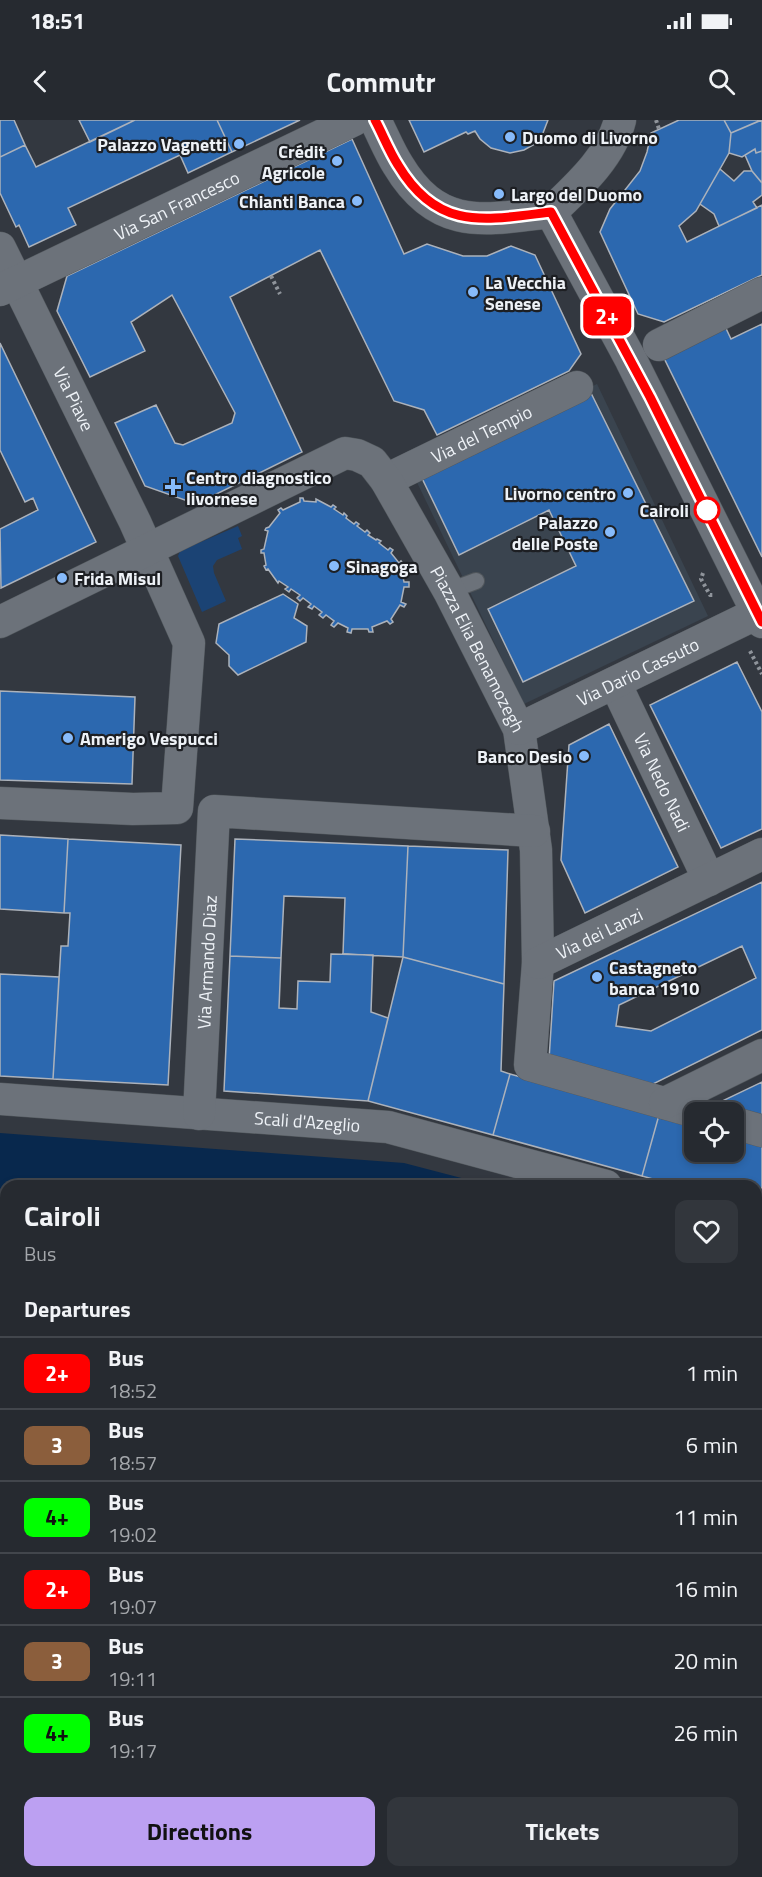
<!DOCTYPE html>
<meta charset="utf-8">
<style>
body{margin:0;font-family:"Titillium Web",sans-serif;background:#32363c;color:#f1f3f6;height:100vh;display:flex;flex-direction:column;font-size:22px;white-space:nowrap}
*{box-sizing:border-box;margin:0}
p{font-size:20px;color:#a4a7ab}
.icon{flex:none;width:33px;height:33px;fill:none;stroke:currentColor;stroke-width:2;stroke-linecap:round;stroke-linejoin:round}
.map{position:relative;flex:1;overflow:hidden}
.panel{position:absolute;left:0px;top:1060px;width:762px;height:698px;display:flex;flex-direction:column;background:#262a30;border-radius:18px 18px 0 0;box-shadow:0 3px 9px #0003,0 0 0 2px #42464c}
.panel>*{flex:none}
.badge{padding:0 12px;border-radius:9px;font-size:21px;line-height:39px}
.controls{position:absolute;left:684px;top:982px;display:grid;gap:12px}
.controls a{display:grid;place-items:center;width:60px;height:60px;border-radius:12px;background:#262a30;box-shadow:0 3px 9px #0003,0 0 0 2px #42464c;font-size:30px}
.map>.badge{position:absolute;translate:-50% -50%;box-shadow:0 0 0 3px #fff}
h2{padding:0 24px;font-size:22px;line-height:54px}
.round{display:grid;place-items:center;flex:none;width:63px;height:63px;border-radius:12px;background:#32363c}
.summary{display:flex;align-items:center;justify-content:space-between;height:102px;padding:0 24px}
h1{font-size:28px;font-weight:700;line-height:45px}
.button{display:flex;gap:12px;margin-top:auto;padding:12px 24px}
.button a{flex:1;height:69px;border-radius:12px;background:#bca0f2;color:#111;font-size:24px;font-weight:700;line-height:69px;text-align:center}
.button a+a{background:#32363c;color:#f1f3f6}
ul{padding:0;list-style:none}
li{display:flex;align-items:center;gap:18px;height:72px;padding:0 24px;border-top:2px solid #42464c}
li div{flex:1}
li b{display:block;font-size:22px}
li em{font-style:normal}
li .badge{min-width:66px;font-weight:700;text-align:center}
.status{display:flex;justify-content:space-between;align-items:center;height:42px;padding:0 30px;background:#262a30;direction:ltr}
.status svg{height:16px;fill:currentColor}
header{display:flex;justify-content:space-between;align-items:center;height:78px;padding:0 24px;background:#262a30;font-size:27px;font-weight:700}
.map>svg:first-child{display:block}
.built{fill:#3a444f}
.green{fill:#1b4374}
.water{fill:#08284d}
.building{fill:#2c68af;stroke:#acb2bb;stroke-width:1.5;fill-rule:evenodd}
.lines{fill:none;stroke-linecap:round;stroke-linejoin:round}
.service-casing{stroke:#51575c;stroke-width:18}
.minor-casing{stroke:#51575c;stroke-width:33}
.path{stroke:#8f949b;stroke-width:4;stroke-dasharray:3 3;stroke-linecap:butt}
.service{stroke:#6c727a;stroke-width:16}
.minor{stroke:#6c727a;stroke-width:32}
.line-casing{stroke:#fff;stroke-width:14}
.line{stroke:#f00;stroke-width:9}
.poi-dot{fill:#87bbfb;stroke:#1d1f23;stroke-width:2}
.stop-dot{fill:#fff;stroke:#f00;stroke-width:3}
.labels{text-anchor:middle;dominant-baseline:central;stroke-width:4.5;stroke-linejoin:round;paint-order:stroke}
.poi-label{font-size:18px;font-weight:bold;fill:#eef2f7;stroke:#1d1f23;text-anchor:start}
.street-label{font-size:18px;fill:#eef2f7;stroke:#1d1f23}
.stop-label{font-size:18px;font-weight:bold;fill:#eef2f7;stroke:#1d1f23;text-anchor:end}
</style>
<div class="status"><b>18:51</b><svg viewBox="0 0 49 12"><path d="M0 12V9h3v3zM5 12V6h3v6zM10 12V3h3v9zM15 12V0h3v12zM26 1h20v11H26zM47 4h2v5h-2z"/></svg></div>
<header><svg class="icon" aria-label="back" viewBox="0 0 24 24"><path d="M15 5l-7 7 7 7"/></svg>Commutr<svg class="icon" aria-label="search" viewBox="0 0 24 24"><circle cx="10" cy="10" r="6"/><path d="M15 15l6 6"/></svg></header>
<div class="map">
<svg width="762" height="1757" viewBox="0 0 762 1757">
<rect width="100%" height="100%" fill="#333840"/>
<path class="built" d="M597,264L708,496L524,584L412,352Z"/>
<path class="green" d="M238,406L242,416L238,418L242,429L217,440L213,446L214,453L226,481L202,492L178,436L180,431Z
M0,1196H6V1346L0,1348V1303L3,1257L0,1256Z"/>
<path class="water" d="M0,1013L404,1043L492,1066H6V1137L0,1136Z
M756,1155L762,1157V1253H759L756,1259Z"/>
<path class="building" d="M0,0H14L25,25L0,37Z
M79,0H135L90,22Z
M135,0H217L232,32L188,53L180,35L68,88L76,105L29,127L19,105L16,107L0,73V37L25,25L36,47Z
M217,0H300L232,32Z
M409,0H548L543,13L535,24L524,30L510,33L491,28L480,19L475,11L468,14L466,12L424,32Z
M679,0H724L731,13L729,33L720,49L696,91L679,106L687,122L762,85V155L664,202L638,194L600,112L610,89L640,51L647,32L651,13Z
M724,0H761L731,13Z
M762,0V31L756,33L755,29L742,37L729,33L731,13Z
M352,19L404,134L427,124L463,136H487L511,126L535,135L581,234L569,251L437,315L424,290L394,281L320,130L230,177L302,332L196,384L145,366L115,303L156,285L175,323L183,325L232,303L235,293L172,175L131,202L145,231L90,257L57,191L67,156Z
M755,29L756,33L762,31V63L752,51L745,35Z
M720,49L734,61L744,51H752L762,63V75L753,82L757,88L719,106L714,94L700,84Z
M723,202L731,219L762,204V437L661,232Z
M0,223L96,422L1,468L0,409L38,390L33,378L25,382L0,330Z
M591,273L694,481L523,562L488,489L576,446L549,390L459,435L420,354Z
M300,378H303L304,381L316,382V379L331,387L333,385L336,387L334,389L343,395L344,393L347,396L346,398L354,404L356,402L359,404L357,406L365,412L367,410L370,413L368,415L376,420L377,419L381,421L379,423L388,430L390,428L393,430L391,433L399,443L401,441L404,445L401,447L404,462H409V467H404L401,482L406,484L404,487L400,485L391,499L393,502L390,504L387,501L372,507L373,512H369L368,509H352L351,513L347,512L348,508L338,503L334,507L331,505L334,501L326,495L323,498L319,495L322,492L314,486L312,489L308,487L311,484L303,478L300,481L297,478L300,475L291,469L289,472L285,469L288,467L279,461L278,463L268,449L266,450L264,446L266,445L264,433H261V430L264,429L268,411L265,410L266,408L269,407L280,393L278,390L281,388L283,390L300,382Z
M283,474L298,484L294,498L307,506L306,522L238,555L229,546V535L216,523L219,504Z
M737,542L762,592V709L721,728L650,585Z
M0,571L135,577L132,664L0,660Z
M609,604L678,747L585,793L561,740L569,625Z
M0,715L68,719L64,793L0,789Z
M68,719L181,725L168,965L53,959L61,826H68L70,793H64Z
M235,719L408,726L403,837L343,834L345,778L284,776L281,838L230,836Z
M408,726L508,730L504,864L403,837Z
M762,762V910L647,967L549,940L554,861ZM742,826L756,858L651,911L616,906L619,885Z
M331,834L373,835L371,892L388,898L368,981L224,971L230,836L281,838L279,888L297,889L298,861L330,862Z
M403,837L504,864L501,951L510,954L493,1015L368,981Z
M0,854L59,857L53,959L0,956Z
M510,954L659,995L642,1056L493,1015Z
M762,962V996L718,983Z
M659,995L694,1005V1032H734V1016L762,1024V1067L756,1088V1066H678L642,1056Z
M762,1067V1090L756,1088Z
M0,1256L3,1257L0,1303Z
M756,1309L762,1310V1338L756,1340Z
M762,1400V1525L756,1528V1476L759,1475L756,1468V1403Z
M6,1489V1550L0,1543V1495Z
M0,1543L6,1550V1677L4,1678L0,1673Z
M762,1567V1588L756,1575V1570Z
M756,1575L762,1588V1639L756,1642Z
M762,1639V1699L756,1685V1642Z
M756,1685L762,1699V1706L756,1709Z
M70,1752H146L140,1757H64Z
M250,1752H356L360,1757H254Z
M417,1752H530L533,1757H506L504,1753L495,1757H421Z
M530,1752H552L554,1757H533Z
M552,1752H573L574,1754L580,1752L582,1757H554Z
M580,1752H660L648,1757H582Z
M762,1752V1757H749Z"/>
<g class="lines">
<g class="service-casing">
<path id="service" d="M449,471L476,461
M0,1147L6,1148"/>
</g>
<g class="minor-casing">
<g id="minor">
<path d="M375,0C383,15 389,31 398,45C438,112 485,100 551,92C577,67 611,37 620,0"/>
<path d="M551,92L631,240L762,502"/>
<path id="s1" d="M0,128L135,402L189,523L177,688L133,689L0,683"/>
<path id="s2" d="M0,170L354,0"/>
<path d="M659,225L762,173"/>
<path id="s3" d="M386,360L577,267"/>
<path id="s4" d="M0,502L345,333L357,335L372,342L386,360L449,471L519,609L536,730L538,843L530,945L699,993"/>
<path id="s5" d="M615,563L709,760"/>
<path id="s6" d="M519,609L762,491"/>
<path id="s7" d="M538,843L762,734"/>
<path id="s8" d="M0,979L388,1007L606,1066"/>
<path d="M665,983L762,935"/>
<path id="s9" d="M199,994L214,691L534,711"/>
<path d="M734,1003L762,1011"/>
<path d="M756,1107L762,1109"/>
<path d="M0,1179H6"/>
<path d="M756,1286L762,1288"/>
<path d="M0,1367L6,1366"/>
<path d="M756,1367L762,1365"/>
<path d="M756,1547L762,1545"/>
<path d="M756,1724L762,1722"/>
<path d="M0,1743L6,1741"/>
<path d="M386,1752L390,1757"/>
<path d="M39,1757L44,1752"/>
<path d="M684,1757L695,1752"/>
</g>
</g>
<path class="path" d="M656,0L659,9
M271,156L280,174
M703,453L701,459L710,475H714
M750,531L762,554"/>
<use href="#service" class="service"/>
<use href="#minor" class="minor"/>
</g>
<g class="lines">
<g class="line-casing">
<path id="line" d="M375,0C383,15 389,31 398,45C438,112 485,100 551,92L650,277L762,502"/>
</g>
<use href="#line" class="line"/>
</g>
<g class="poi-dot">
<circle cx="510" cy="17" r="6"/>
<circle cx="239" cy="24" r="6"/>
<circle cx="337" cy="41" r="6"/>
<circle cx="499" cy="74" r="6"/>
<circle cx="357" cy="81" r="6"/>
<circle cx="473" cy="172" r="6"/>
<path d="M170 358h6v6h6v6h-6v6h-6v-6h-6v-6h6z"/>
<circle cx="628" cy="373" r="6"/>
<circle cx="610" cy="412" r="6"/>
<circle cx="334" cy="446" r="6"/>
<circle cx="62" cy="458" r="6"/>
<circle cx="68" cy="618" r="6"/>
<circle cx="584" cy="636" r="6"/>
<circle cx="597" cy="857" r="6"/>
</g>
<circle class="stop-dot" cx="707" cy="390" r="12"/>
<g class="labels">
<g class="poi-label">
<text x="522" y="17">Duomo di Livorno</text>
<text x="227" y="24" text-anchor="end">Palazzo Vagnetti</text>
<text x="325" y="31" text-anchor="end">Crédit<tspan x="325" dy="21">Agricole</tspan></text>
<text x="511" y="74">Largo del Duomo</text>
<text x="345" y="81" text-anchor="end">Chianti Banca</text>
<text x="485" y="162">La Vecchia<tspan x="485" dy="21">Senese</tspan></text>
<text x="186" y="357">Centro diagnostico<tspan x="186" dy="21">livornese</tspan></text>
<text x="616" y="373" text-anchor="end">Livorno centro</text>
<text x="598" y="402" text-anchor="end">Palazzo<tspan x="598" dy="21">delle Poste</tspan></text>
<text x="346" y="446">Sinagoga</text>
<text x="74" y="458">Frida Misul</text>
<text x="80" y="618">Amerigo Vespucci</text>
<text x="572" y="636" text-anchor="end">Banco Desio</text>
<text x="609" y="847">Castagneto<tspan x="609" dy="21">banca 1910</tspan></text>
</g>
<g class="street-label">
<text stroke="none"><textPath href="#s2" startOffset="196">Via San Francesco</textPath></text>
<text stroke="none"><textPath href="#s1" startOffset="168">Via Piave</textPath></text>
<text stroke="none"><textPath href="#s3" startOffset="106">Via del Tempio</textPath></text>
<text stroke="none"><textPath href="#s4" startOffset="628">Piazza Elia Benamozegh</textPath></text>
<text stroke="none"><textPath href="#s6" startOffset="132">Via Dario Cassuto</textPath></text>
<text stroke="none"><textPath href="#s5" startOffset="110">Via Nedo Nadi</textPath></text>
<text stroke="none"><textPath href="#s7" startOffset="68">Via dei Lanzi</textPath></text>
<text stroke="none"><textPath href="#s9" startOffset="152">Via Armando Diaz</textPath></text>
<text stroke="none"><textPath href="#s8" startOffset="308">Scali d'Azeglio</textPath></text>
</g>
<g class="stop-label">
<text x="689" y="390">Cairoli</text>
</g>
</g>
</svg>
<div class="controls">
<a><svg class="icon" aria-label="locate" viewBox="0 0 24 24"><circle cx="12" cy="12" r="6"/><path d="M12 2v4M12 18v4M2 12h4M18 12h4"/></svg></a>
</div>
<b class="badge" style="left:607px;top:196px;background:#f00;color:#fff">2+</b>
<section class="panel">
<div class="summary"><div><h1>Cairoli</h1><p>Bus</p></div><a class="round"><svg class="icon" aria-label="heart" viewBox="0 0 24 24"><path d="M12 20l-8-8c-3-5 5-10 8-4 3-6 11-1 8 4z"/></svg></a></div>
<h2>Departures</h2>
<ul>
<li><span class="badge" style="background:#f00;color:#fff">2+</span><div><b>Bus</b><p>18:52</p></div><em>1 min</em></li>
<li><span class="badge" style="background:#8b5e3c;color:#fff">3</span><div><b>Bus</b><p>18:57</p></div><em>6 min</em></li>
<li><span class="badge" style="background:#0f0;color:#111">4+</span><div><b>Bus</b><p>19:02</p></div><em>11 min</em></li>
<li><span class="badge" style="background:#f00;color:#fff">2+</span><div><b>Bus</b><p>19:07</p></div><em>16 min</em></li>
<li><span class="badge" style="background:#8b5e3c;color:#fff">3</span><div><b>Bus</b><p>19:11</p></div><em>20 min</em></li>
<li><span class="badge" style="background:#0f0;color:#111">4+</span><div><b>Bus</b><p>19:17</p></div><em>26 min</em></li>
</ul>
<div class="button"><a>Directions</a><a>Tickets</a></div>
</section>
</div>
